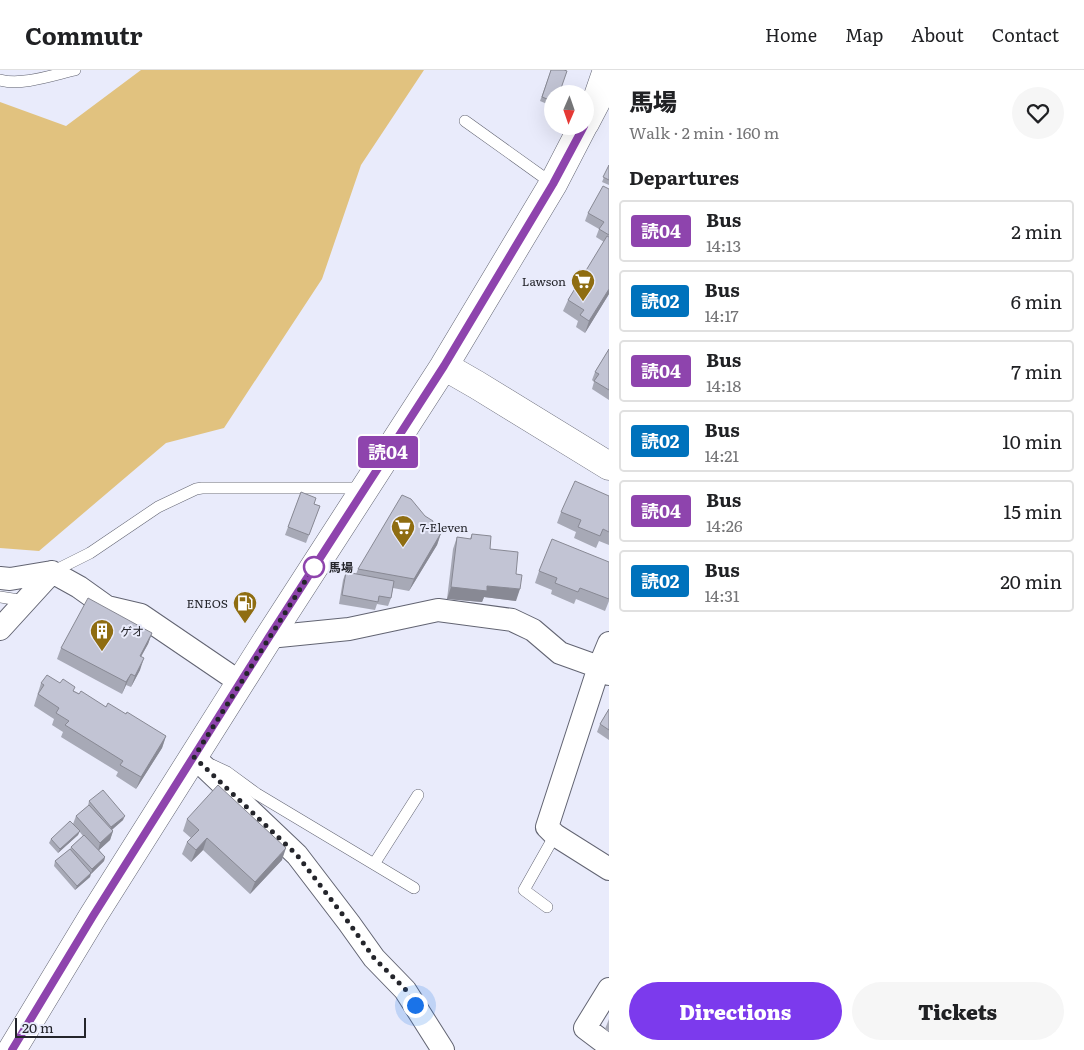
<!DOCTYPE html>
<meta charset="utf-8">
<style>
body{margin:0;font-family:Literata,"Noto Sans JP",serif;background:#f6f6f6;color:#202124;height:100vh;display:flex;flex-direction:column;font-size:19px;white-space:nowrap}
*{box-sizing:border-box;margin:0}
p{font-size:16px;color:#757577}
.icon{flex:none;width:28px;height:28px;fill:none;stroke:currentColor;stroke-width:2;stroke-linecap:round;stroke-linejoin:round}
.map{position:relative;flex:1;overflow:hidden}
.sheet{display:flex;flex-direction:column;background:#fff;width:475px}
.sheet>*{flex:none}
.badge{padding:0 10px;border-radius:4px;font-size:18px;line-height:32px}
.needle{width:32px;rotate:182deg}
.tools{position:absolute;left:544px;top:15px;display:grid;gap:10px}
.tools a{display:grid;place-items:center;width:50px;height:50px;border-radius:50%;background:#fff;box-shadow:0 5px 20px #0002;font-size:25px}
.scale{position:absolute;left:15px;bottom:12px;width:71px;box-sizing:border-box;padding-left:5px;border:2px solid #24252b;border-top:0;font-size:14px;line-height:18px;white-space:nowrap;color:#24252b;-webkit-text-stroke:4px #e9ebfb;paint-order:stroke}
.you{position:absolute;width:25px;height:25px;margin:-12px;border:4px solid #fff;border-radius:50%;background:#1a73e8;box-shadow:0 0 0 8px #1a73e833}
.map>.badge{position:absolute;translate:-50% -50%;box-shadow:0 0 0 2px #fff}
h2{padding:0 20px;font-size:19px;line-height:45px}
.round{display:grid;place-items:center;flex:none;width:52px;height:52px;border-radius:26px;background:#f6f6f6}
.head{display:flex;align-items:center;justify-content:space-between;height:85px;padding:0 20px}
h1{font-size:24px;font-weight:800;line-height:38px}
.button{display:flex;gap:10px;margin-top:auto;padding:10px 20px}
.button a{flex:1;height:58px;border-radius:30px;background:#7c3aed;color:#fff;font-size:20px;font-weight:800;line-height:58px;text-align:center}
.button a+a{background:#f6f6f6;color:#202124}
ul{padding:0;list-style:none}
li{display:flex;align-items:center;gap:15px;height:62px;margin:0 10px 8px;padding:0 10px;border:2px solid #e0e0e0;border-radius:5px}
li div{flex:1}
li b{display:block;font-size:19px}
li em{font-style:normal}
li .badge{min-width:55px;font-weight:700;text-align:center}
header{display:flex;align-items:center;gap:30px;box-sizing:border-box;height:70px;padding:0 25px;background:#fff;border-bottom:1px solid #e0e0e0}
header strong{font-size:24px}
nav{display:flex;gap:28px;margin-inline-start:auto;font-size:18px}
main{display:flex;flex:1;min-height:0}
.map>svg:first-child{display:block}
.green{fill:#e1c27f}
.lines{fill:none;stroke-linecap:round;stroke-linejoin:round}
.service-casing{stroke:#626472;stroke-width:12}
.minor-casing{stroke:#626472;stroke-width:24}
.tertiary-casing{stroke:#626472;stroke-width:29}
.service{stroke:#fff;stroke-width:11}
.minor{stroke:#fff;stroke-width:22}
.tertiary{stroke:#fff;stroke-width:28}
.wall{fill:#a7a9b6}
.shaded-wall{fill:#888994}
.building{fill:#c2c4d4;stroke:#888994}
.line-casing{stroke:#fff;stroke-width:11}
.line{stroke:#8e44ad;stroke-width:8}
.walk{stroke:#24252b;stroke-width:5;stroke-dasharray:0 9}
.stop-dot{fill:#fff;stroke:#8e44ad;stroke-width:2.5}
.labels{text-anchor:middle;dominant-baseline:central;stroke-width:4;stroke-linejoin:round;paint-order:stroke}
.poi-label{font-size:12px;fill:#24252b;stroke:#e9ebfb;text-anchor:end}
.stop-label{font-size:12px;font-weight:bold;fill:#24252b;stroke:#e9ebfb;text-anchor:start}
</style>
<header>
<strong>Commutr</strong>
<nav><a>Home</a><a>Map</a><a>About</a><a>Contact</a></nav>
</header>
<main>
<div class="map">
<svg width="609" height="980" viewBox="0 0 609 980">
<rect width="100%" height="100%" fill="#e9ebfb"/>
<path class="green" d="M141,0H424L361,95L322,209L224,358L166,373L39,481L0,478V32L66,56Z"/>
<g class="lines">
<g class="service-casing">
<path id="service" d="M0,10C22,16 53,5 75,0
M465,51L553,114
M52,502L90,483L158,437L196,419L202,418H365
M0,527L25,531
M212,695L227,702L257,724L414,818
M374,794L418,725
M547,837L524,820L555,765"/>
</g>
<g class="minor-casing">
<path id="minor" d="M0,508L10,509L52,502L79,517L107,537L141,545L241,613
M0,559L52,502
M269,567L349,559L438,540L512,550L533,560L560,583L599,597L609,604
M609,573L599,597L547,757L555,765L609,799
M194,687L297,785L349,853L374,888L405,920L443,980
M609,919L585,958L609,976"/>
</g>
<g class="tertiary-casing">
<path id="tertiary" d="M585,53L596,32L607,0
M444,296L477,315L609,396
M12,980L93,846L269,567L444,296L553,114L583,56"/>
</g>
<use href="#service" class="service"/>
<use href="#minor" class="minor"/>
<use href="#tertiary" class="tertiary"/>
</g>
<path class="wall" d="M551,0L552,24V36L540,31Z
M609,95V115L602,112Z
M609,119V224L585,263L576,257L578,251L563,241L568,230L604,172L596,167L599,159L585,151L588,143Z
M609,279V330L592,319L594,312L592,310L595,302Z
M301,422L314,434L320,436L306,473L285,465Z
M609,426V475L599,471L596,478L574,468L576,462L557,453L561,442Z
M431,457L441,463L437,475L409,521L393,518L391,528L388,536L377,534L375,540L339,534L343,510L346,502L356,504L358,499Z
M472,464L490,479L516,504V531L484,527L482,532L447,529L453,479L457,467L470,469Z
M609,492V531L605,541L576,529L574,534L551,524L552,520L535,513L539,501Z
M152,563L148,574L141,587L140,600L131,617L126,615L122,624L57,589L61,578Z
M41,613L74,621L106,637L126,644L166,666L162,678L136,719L116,706L118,702L61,667L63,662L52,655L54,649L34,636Z
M609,639V670L597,662L600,654Z
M89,731L123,750L112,760L113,761L110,770L99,780L105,787L104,791L91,804L90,807L75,820L54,796L55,791L70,779L71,777L83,766L79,761L78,765L58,783L49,773L51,769L73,754L76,746L88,736Z
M187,749L282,790L250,824L203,780L191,792L182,784L187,772L191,768L183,761Z
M609,949V962L605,959Z"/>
<path class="shaded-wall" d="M609,219V224L585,263L589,251Z
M441,463L437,475L409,521L414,509Z
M487,516L520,519L516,531L484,527L482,532L447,529L451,517Z
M152,563L148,574L135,597L140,586Z
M144,588L140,600L131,617L135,606Z
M131,604L126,615L122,624L126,612Z
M166,666L162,678L136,719L141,707Z
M125,746L123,750L109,762L111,757Z
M80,761L78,765L58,783L60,779Z
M113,761L110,770L98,781L100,773Z
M207,768L203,780L191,792L196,780Z
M286,778L282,790L250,824L255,812Z
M105,787L104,791L91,804L92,799Z
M91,803L90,807L75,820L77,816Z"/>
<path class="building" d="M551,0H564L567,1L559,24H552V31L542,27Z
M609,95V110L603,107Z
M603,116L609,119V165L599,159L604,152L588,143Z
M607,166L609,167V219L589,251L580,245L584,240L568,230Z
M609,279V320L594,311L599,304L595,302Z
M575,411L609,426V462L603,459L600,466L578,457L581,450L561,442Z
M301,422L316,428L314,434L320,436L309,465L288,457Z
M402,425L411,429L425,446L433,451L431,457L441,463L414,509L358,499Z
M472,464L491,466L490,479L518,482L516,504L522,505L520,519L487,516V521L451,517L457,467L471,469Z
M552,469L609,492V529L580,518L578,522L555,513L557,508L539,501Z
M346,502L394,511L391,528L379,526L378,532L342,525Z
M88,528L152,563L140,586L144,588L135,606L131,604L126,612L61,578Z
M47,605L60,613L63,609L75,617L73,621L79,624L81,621L106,637L108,633L126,644L127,642L166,666L141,707L120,695L123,691L65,655L69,651L56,643L59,638L38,624L44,615L41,613Z
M609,639V660L600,654Z
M218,715L286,778L255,812L207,768L196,780L187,772L199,760L187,749Z
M103,720L125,746L111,757L89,731Z
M89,735L113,761L100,773L76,746Z
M70,751L80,761L60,779L51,769Z
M84,765L105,787L92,799L71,777Z
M70,779L91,803L77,816L55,791Z"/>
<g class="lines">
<g class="line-casing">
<path id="line" d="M12,980L93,846L269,567L444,296L553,114L584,56"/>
</g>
<use href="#line" class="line"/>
<path class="walk" d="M314,497L194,687L297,785L349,853L374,888L406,920L415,935"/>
</g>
<defs>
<g id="supermarket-pin" transform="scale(1.25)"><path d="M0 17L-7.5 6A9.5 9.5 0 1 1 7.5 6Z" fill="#8f6d11" stroke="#e9ebfb"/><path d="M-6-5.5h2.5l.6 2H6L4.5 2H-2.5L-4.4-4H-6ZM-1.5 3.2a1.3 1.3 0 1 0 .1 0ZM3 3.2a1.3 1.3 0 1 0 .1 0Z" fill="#fff"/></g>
<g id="fuel-pin" transform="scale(1.25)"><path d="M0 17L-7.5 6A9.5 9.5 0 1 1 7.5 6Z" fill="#8f6d11" stroke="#e9ebfb"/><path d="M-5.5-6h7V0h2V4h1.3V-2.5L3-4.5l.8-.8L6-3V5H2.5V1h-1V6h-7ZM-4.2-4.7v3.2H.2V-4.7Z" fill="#fff"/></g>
<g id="building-pin" transform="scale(1.25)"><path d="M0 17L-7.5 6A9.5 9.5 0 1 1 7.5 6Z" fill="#8f6d11" stroke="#e9ebfb"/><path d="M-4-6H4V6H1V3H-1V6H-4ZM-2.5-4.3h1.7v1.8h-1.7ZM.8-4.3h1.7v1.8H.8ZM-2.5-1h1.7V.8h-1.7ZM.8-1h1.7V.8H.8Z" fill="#fff"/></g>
</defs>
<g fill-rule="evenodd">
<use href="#supermarket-pin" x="583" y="211"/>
<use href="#supermarket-pin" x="403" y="457"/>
<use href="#fuel-pin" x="245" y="533"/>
<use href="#building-pin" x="102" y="561"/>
</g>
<circle class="stop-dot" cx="314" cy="497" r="10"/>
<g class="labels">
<g class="poi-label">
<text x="566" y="211">Lawson</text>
<text x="420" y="457" text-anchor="start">7-Eleven</text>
<text x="228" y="533">ENEOS</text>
<text x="120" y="561" text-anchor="start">ゲオ</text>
</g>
<g class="stop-label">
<text x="329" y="497">馬場</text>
</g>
</g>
</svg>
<div class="tools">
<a><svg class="needle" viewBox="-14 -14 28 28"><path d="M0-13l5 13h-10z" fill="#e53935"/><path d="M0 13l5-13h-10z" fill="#757577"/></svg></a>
</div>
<div class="scale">20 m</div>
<div class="you" style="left:415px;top:935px"></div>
<b class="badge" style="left:388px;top:382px;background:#8e44ad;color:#fff">読04</b>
</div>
<section class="sheet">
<div class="head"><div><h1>馬場</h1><p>Walk · 2 min · 160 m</p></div><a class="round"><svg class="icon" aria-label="heart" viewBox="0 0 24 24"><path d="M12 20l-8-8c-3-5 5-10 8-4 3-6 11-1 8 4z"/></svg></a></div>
<h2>Departures</h2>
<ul>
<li><span class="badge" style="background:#8e44ad;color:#fff">読04</span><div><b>Bus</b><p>14:13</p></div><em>2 min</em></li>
<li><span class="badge" style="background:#0072bc;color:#fff">読02</span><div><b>Bus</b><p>14:17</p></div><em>6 min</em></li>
<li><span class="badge" style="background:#8e44ad;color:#fff">読04</span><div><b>Bus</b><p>14:18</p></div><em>7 min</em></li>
<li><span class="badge" style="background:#0072bc;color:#fff">読02</span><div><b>Bus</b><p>14:21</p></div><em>10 min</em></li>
<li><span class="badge" style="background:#8e44ad;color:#fff">読04</span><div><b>Bus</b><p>14:26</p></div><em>15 min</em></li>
<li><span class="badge" style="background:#0072bc;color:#fff">読02</span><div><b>Bus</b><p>14:31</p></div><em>20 min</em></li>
</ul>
<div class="button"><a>Directions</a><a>Tickets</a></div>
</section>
</main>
